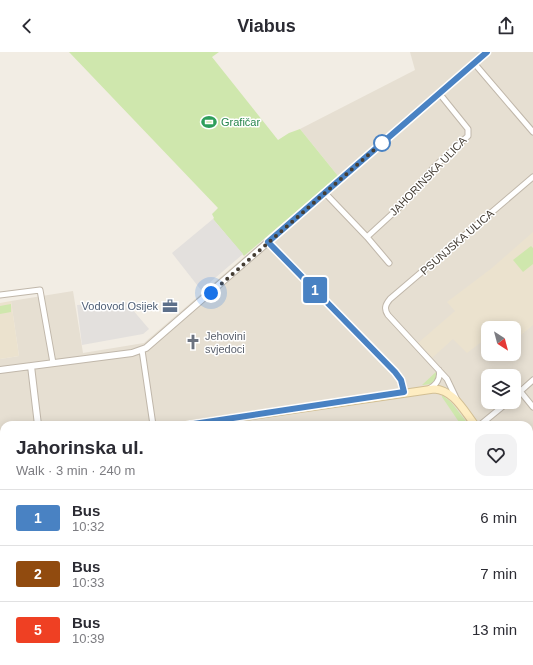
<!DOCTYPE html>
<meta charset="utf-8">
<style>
body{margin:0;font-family:Helvetica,sans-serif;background:#f2f2f3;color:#2b2b33;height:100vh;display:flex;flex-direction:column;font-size:15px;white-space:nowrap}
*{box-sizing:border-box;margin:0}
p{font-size:13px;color:#7c7c81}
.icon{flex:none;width:22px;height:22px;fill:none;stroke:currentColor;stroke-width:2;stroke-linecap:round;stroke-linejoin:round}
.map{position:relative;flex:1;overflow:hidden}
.side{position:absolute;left:0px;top:369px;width:533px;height:244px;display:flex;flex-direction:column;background:#fff;border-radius:12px 12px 0 0;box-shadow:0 2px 10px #0003}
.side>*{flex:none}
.badge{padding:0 8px;border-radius:3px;font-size:14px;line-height:26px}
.needle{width:26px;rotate:144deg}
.fabs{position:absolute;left:481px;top:269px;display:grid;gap:8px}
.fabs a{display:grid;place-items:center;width:40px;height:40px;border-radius:8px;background:#fff;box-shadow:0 2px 10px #0003;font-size:20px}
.you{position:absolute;width:20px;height:20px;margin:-10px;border:3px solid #fff;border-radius:50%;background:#1a73e8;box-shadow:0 0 0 6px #1a73e833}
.map>.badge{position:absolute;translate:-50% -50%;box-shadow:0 0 0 2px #fff}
.round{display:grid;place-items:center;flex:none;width:42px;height:42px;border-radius:12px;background:#f2f2f3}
.overview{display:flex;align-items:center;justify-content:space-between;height:68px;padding:0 16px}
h1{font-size:19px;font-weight:700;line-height:30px}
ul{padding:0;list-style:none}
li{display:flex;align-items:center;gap:12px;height:56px;padding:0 16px;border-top:1px solid #e1e1e2}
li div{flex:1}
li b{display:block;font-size:15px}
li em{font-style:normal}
li .badge{min-width:44px;font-weight:700;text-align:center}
header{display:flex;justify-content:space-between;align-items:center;height:52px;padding:0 16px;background:#fff;font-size:18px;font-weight:700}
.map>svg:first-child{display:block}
.residential{fill:#e6dfd2;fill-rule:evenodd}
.education{fill:#ebe2ce}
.grass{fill:#cfe7ad}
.parking{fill:#e3e0dd}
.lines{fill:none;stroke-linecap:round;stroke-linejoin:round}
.minor-casing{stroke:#c0b7aa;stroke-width:7}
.tertiary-casing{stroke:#c0b7aa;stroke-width:8}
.secondary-casing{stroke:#d2bf94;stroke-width:9}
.minor{stroke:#fff;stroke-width:5}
.tertiary{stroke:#fff;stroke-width:6}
.secondary{stroke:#feedc2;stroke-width:7}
.line-casing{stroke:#fff;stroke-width:9}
.line{stroke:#4982c3;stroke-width:6}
.walk{stroke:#443d34;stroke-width:4;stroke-dasharray:0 7.2}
.stop-dot{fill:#fff;stroke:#4982c3;stroke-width:2}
.labels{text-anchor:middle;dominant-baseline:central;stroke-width:3;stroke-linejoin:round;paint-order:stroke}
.leisure-label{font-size:11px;fill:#27864d;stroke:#fff;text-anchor:start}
.street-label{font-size:11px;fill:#443d34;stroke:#fff}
.service-label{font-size:11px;fill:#4e5e75;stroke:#fff;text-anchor:end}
.worship-label{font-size:11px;fill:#5b616d;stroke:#fff;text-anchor:start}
</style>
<header><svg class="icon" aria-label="back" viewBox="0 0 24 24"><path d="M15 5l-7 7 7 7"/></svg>Viabus<svg class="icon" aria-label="share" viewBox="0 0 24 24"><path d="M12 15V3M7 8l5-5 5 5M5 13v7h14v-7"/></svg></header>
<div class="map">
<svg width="533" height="613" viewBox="0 0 533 613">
<rect width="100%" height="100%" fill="#f2ede4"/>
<path class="residential" d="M410,0H533V613H0V307L19,304L11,249L73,239L83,301L144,291L338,124L300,77L415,18ZM488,276H514V302H488ZM488,324H514V350H488ZM4,373H529V609H4Z"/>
<path class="education" d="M533,180V273L514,289V276H488V285L467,301L453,287L432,306L418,291L455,259L447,250L492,216Z
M11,249L19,304L0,307V251Z"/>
<path class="grass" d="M69,0H219L212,5L278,88L289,81L300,77L338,124L244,204L213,167L214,166L212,162L218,156Z
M531,194L533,196V212L523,220L513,208Z
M11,252V260L0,262V254Z
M437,319C438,329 432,333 422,333Z
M442,343L451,350L469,373H461L442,345Z
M183,609H202L203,612L215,609H277L279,613H184Z
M336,609H387L380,613H338Z"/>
<path class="parking" d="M213,167L243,202L201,238L172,201Z
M126,250L149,277L143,282L82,293L77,253Z"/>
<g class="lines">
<g class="minor-casing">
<path id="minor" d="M474,11L533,80
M325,141L367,185L403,152L434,115L468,84V77L439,41
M367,185L389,211
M269,190L395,320L401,328L404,340
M0,243L40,238L53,311
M142,298L153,373
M429,337C436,333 441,326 439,318
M520,339L533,355
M514,345L533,328
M457,348L447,327L388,263C384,257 385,253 390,247L533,125
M480,373L508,350
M0,462L4,461
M61,609L62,613
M0,610L5,609
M438,613L445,609"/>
</g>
<g class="tertiary-casing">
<path id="tertiary" d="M31,314L38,373
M0,318L132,301L146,296L487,0"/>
</g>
<g class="secondary-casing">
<path id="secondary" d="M187,373L434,337C454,338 464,359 475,373
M0,399L4,398
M529,469L533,476"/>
</g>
<use href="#minor" class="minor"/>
<use href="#tertiary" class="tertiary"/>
<use href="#secondary" class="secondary"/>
</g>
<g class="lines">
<g class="line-casing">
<path id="line" d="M187,373L404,340L401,328L395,320L268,190L487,0"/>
</g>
<use href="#line" class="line"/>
<path class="walk" d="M211,241L382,91"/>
</g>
<defs>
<g id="stadium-bare" transform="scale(1.2)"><path d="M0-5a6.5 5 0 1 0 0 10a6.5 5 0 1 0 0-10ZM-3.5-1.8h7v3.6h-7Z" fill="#2e9e5b" stroke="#fff" stroke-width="2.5" paint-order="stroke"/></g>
<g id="office-bare" transform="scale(1.2)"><path d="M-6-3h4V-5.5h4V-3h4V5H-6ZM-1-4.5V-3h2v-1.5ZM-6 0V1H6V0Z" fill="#5c6f8a" stroke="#fff" stroke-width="2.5" paint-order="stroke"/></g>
<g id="church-bare" transform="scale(1.2)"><path d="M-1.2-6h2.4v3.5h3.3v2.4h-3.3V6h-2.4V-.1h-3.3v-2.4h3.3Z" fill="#6b7280" stroke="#fff" stroke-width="2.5" paint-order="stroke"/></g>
</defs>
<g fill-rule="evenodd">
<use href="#stadium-bare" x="209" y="70"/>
<use href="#office-bare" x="170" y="254"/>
<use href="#church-bare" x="193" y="290"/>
</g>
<circle class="stop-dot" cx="382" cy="91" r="8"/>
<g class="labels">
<g class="leisure-label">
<text x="221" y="70">Grafičar</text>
</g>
<g class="street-label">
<text transform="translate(428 124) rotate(-46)">JAHORINSKA ULICA</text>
<text transform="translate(457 190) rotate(-41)">PSUNJSKA ULICA</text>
</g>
<g class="service-label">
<text x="158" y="254">Vodovod Osijek</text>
</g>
<g class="worship-label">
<text x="205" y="284">Jehovini<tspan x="205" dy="13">svjedoci</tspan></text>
</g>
</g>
</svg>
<div class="fabs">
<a><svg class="needle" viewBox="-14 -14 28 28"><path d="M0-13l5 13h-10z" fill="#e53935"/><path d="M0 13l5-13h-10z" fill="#7c7c81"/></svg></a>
<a><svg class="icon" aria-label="layers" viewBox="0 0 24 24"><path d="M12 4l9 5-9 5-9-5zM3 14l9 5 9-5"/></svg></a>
</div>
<div class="you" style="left:211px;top:241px"></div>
<b class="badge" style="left:315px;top:238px;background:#4982c3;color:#fff">1</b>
<section class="side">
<div class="overview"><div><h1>Jahorinska ul.</h1><p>Walk · 3 min · 240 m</p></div><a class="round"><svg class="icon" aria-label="heart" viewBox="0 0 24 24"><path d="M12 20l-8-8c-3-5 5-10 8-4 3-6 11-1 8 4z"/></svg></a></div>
<ul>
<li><span class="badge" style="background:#4982c3;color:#fff">1</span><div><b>Bus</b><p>10:32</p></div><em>6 min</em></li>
<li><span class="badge" style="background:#914b0f;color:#fff">2</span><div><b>Bus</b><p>10:33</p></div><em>7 min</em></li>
<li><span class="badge" style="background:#ef4023;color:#fff">5</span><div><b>Bus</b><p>10:39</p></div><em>13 min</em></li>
</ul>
</section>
</div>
